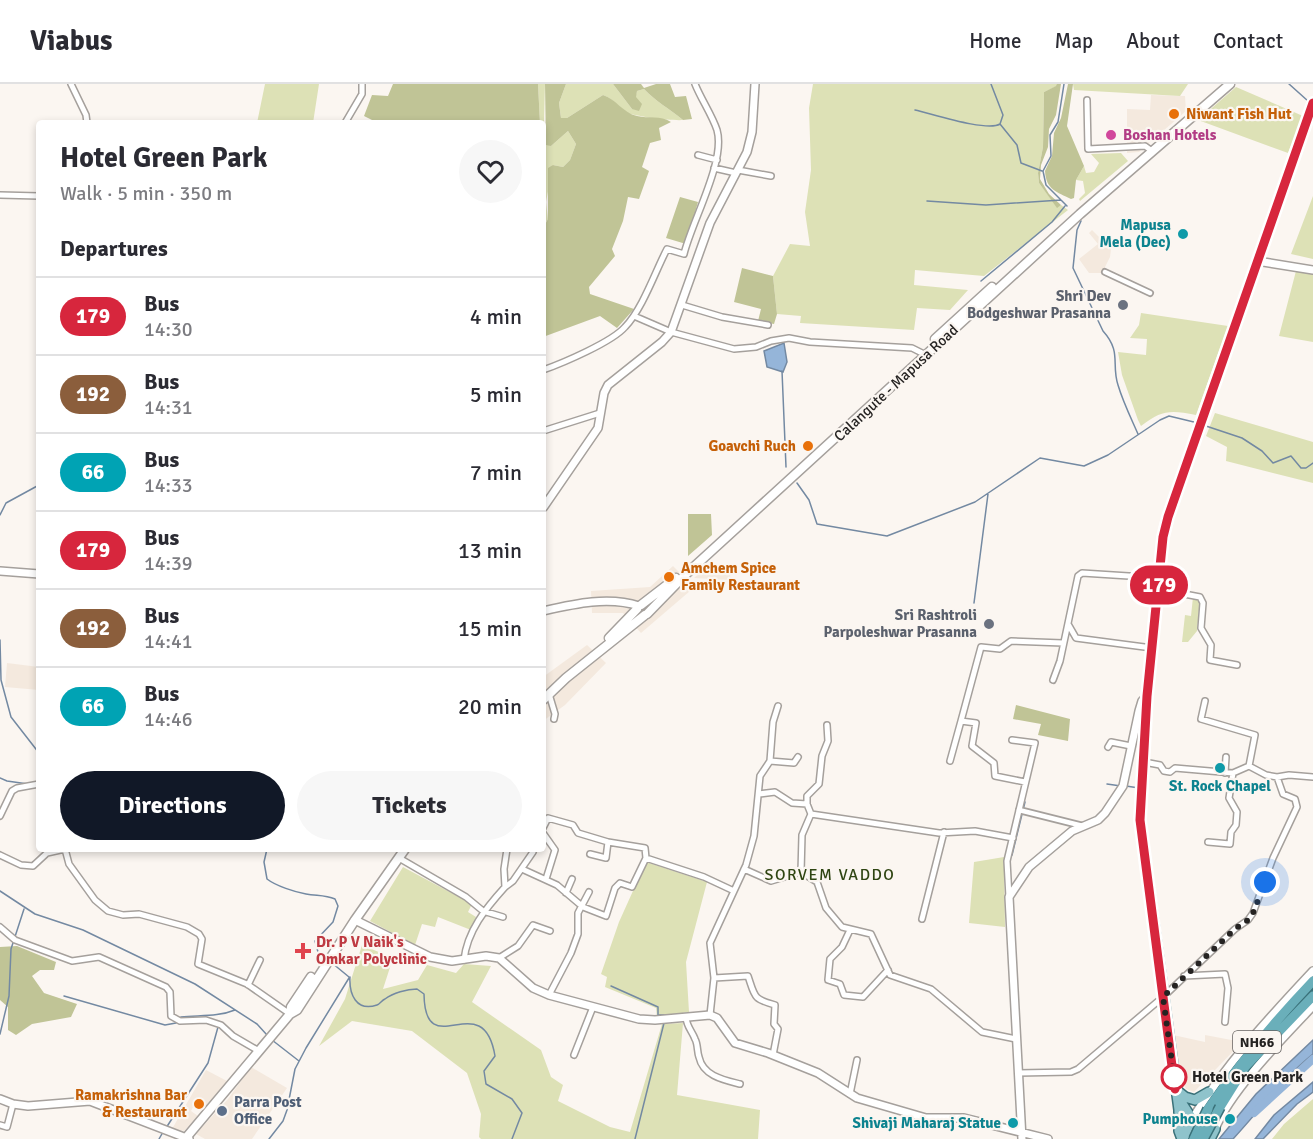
<!DOCTYPE html>
<meta charset="utf-8">
<style>
body{margin:0;font-family:Signika,sans-serif;background:#f7f7f7;color:#2b2b33;height:100vh;display:flex;flex-direction:column;font-size:22px;white-space:nowrap}
*{box-sizing:border-box;margin:0}
p{font-size:20px;color:#7c7c81}
.icon{flex:none;width:33px;height:33px;fill:none;stroke:currentColor;stroke-width:2;stroke-linecap:round;stroke-linejoin:round}
.map{position:relative;flex:1;overflow:hidden}
.drawer{position:absolute;left:36px;top:36px;width:510px;height:732px;display:flex;flex-direction:column;background:#fff;border-radius:6px;box-shadow:0 3px 9px #0003}
.drawer>*{flex:none}
.badge{padding:0 12px;border-radius:20px;font-size:21px;line-height:39px}
.you{position:absolute;width:30px;height:30px;margin:-15px;border:4px solid #fff;border-radius:50%;background:#1a73e8;box-shadow:0 0 0 9px #1a73e833}
.map>.badge{position:absolute;translate:-50% -50%;box-shadow:0 0 0 3px #fff}
h2{padding:0 24px;font-size:22px;line-height:54px}
.round{display:grid;place-items:center;flex:none;width:63px;height:63px;border-radius:32px;background:#f7f7f7}
.headline{display:flex;align-items:center;justify-content:space-between;height:102px;padding:0 24px}
h1{font-size:28px;font-weight:700;line-height:45px}
.button{display:flex;gap:12px;margin-top:auto;padding:12px 24px}
.button a{flex:1;height:69px;border-radius:36px;background:#111827;color:#fff;font-size:24px;font-weight:700;line-height:69px;text-align:center}
.button a+a{background:#f7f7f7;color:#2b2b33}
ul{padding:0;list-style:none}
li{display:flex;align-items:center;gap:18px;height:78px;padding:0 24px;border-top:2px solid #e1e1e2}
li div{flex:1}
li b{display:block;font-size:22px}
li em{font-style:normal}
li .badge{min-width:66px;font-weight:700;text-align:center}
header{display:flex;align-items:center;gap:36px;box-sizing:border-box;height:84px;padding:0 30px;background:#fff;border-bottom:2px solid #e1e1e2}
header strong{font-size:28px}
nav{display:flex;gap:33px;margin-inline-start:auto;font-size:21px}
.map>svg:first-child{display:block}
.built{fill:#f4e9de}
.green{fill:#dde1b6}
.forest{fill:#c0c496}
.water{fill:#95b5d9;stroke:#7389a2;stroke-width:1.5}
.lines{fill:none;stroke-linecap:round;stroke-linejoin:round}
.stream{stroke:#7389a2;stroke-width:1.5}
.river{stroke:#95b5d9;stroke-width:8}
.pedestrian-casing{stroke:#a5a09c;stroke-width:8}
.minor-casing{stroke:#a5a09c;stroke-width:8}
.tertiary-casing{stroke:#a5a09c;stroke-width:10}
.secondary-casing{stroke:#a5a09c;stroke-width:11}
.primary-casing{stroke:#3a7179;stroke-width:12}
.trunk-casing{stroke:#3a7179;stroke-width:12}
.pedestrian{stroke:#fff;stroke-width:4.5}
.minor{stroke:#fff;stroke-width:5}
.tertiary{stroke:#fff;stroke-width:7}
.secondary{stroke:#fff;stroke-width:8}
.primary{stroke:#8fc3cb;stroke-width:9}
.trunk{stroke:#6aafba;stroke-width:9}
.trunk-bridge-casing{stroke:#3a7179;stroke-width:12;stroke-linecap:butt}
.trunk-bridge{stroke:#6aafba;stroke-width:9}
.line-casing{stroke:#fff;stroke-width:14}
.line{stroke:#d7263d;stroke-width:9}
.walk{stroke:#252322;stroke-width:6;stroke-dasharray:0 10.8}
.food-dot{fill:#e8710a;stroke:#fbf6f1;stroke-width:2}
.hotel-dot{fill:#d1479c;stroke:#fbf6f1;stroke-width:2}
.culture-dot{fill:#0f9aa8;stroke:#fbf6f1;stroke-width:2}
.worship-dot{fill:#6b7280;stroke:#fbf6f1;stroke-width:2}
.health-dot{fill:#e0444e;stroke:#fbf6f1;stroke-width:2}
.stop-dot{fill:#fff;stroke:#d7263d;stroke-width:3}
.service-dot{fill:#5c6f8a;stroke:#fbf6f1;stroke-width:2}
.labels{text-anchor:middle;dominant-baseline:central;stroke-width:4.5;stroke-linejoin:round;paint-order:stroke}
.shield{fill:#fbf6f1;stroke:#656260;stroke-width:1.5}
.shield-label{font-size:14px;font-weight:bold;fill:#252322}
.food-label{font-size:15px;font-weight:bold;fill:#c56008;stroke:#fbf6f1;text-anchor:start}
.hotel-label{font-size:15px;font-weight:bold;fill:#b23c85;stroke:#fbf6f1;text-anchor:start}
.culture-label{font-size:15px;font-weight:bold;fill:#0d838f;stroke:#fbf6f1;text-anchor:end}
.worship-label{font-size:15px;font-weight:bold;fill:#5b616d;stroke:#fbf6f1;text-anchor:end}
.street-label{font-size:15px;fill:#252322;stroke:#fbf6f1}
.health-label{font-size:15px;font-weight:bold;fill:#be3a42;stroke:#fbf6f1;text-anchor:start}
.stop-label{font-size:15px;font-weight:bold;fill:#252322;stroke:#fbf6f1;text-anchor:start}
.service-label{font-size:15px;font-weight:bold;fill:#4e5e75;stroke:#fbf6f1;text-anchor:start}
.neighbourhood-label{font-size:16px;letter-spacing:1.5px;fill:#2f4512;stroke:#fbf6f1}
</style>
<header>
<strong>Viabus</strong>
<nav><a>Home</a><a>Map</a><a>About</a><a>Contact</a></nav>
</header>
<div class="map">
<svg width="1313" height="1055" viewBox="0 0 1313 1055">
<rect width="100%" height="100%" fill="#fbf6f1"/>
<path class="built" d="M1151,11L1185,12L1186,27L1139,68L1127,69V25L1150,26Z
M1092,146L1111,165L1110,173L1102,189H1089L1079,175L1098,160L1089,149Z
M709,480H731L730,496L694,494Z
M673,482L688,497L690,507L641,549L623,529H592L591,507L650,503Z
M587,561L606,579L565,621L543,637V593Z
M7,579L39,583V606L5,603Z
M1173,951L1205,958V951L1242,958L1194,1008L1186,1005L1182,997Z
M251,983L287,1004L252,1055H205L196,1050L228,1015Z
M206,986L227,997L204,1026L194,1021L191,1027L198,1032L184,1047L172,1045Z"/>
<path class="green" d="M265,0H319L313,39H257Z
M538,0H545L544,38L551,62L568,47L576,60L570,76L563,83L553,81L546,118L548,135L543,144V39H540Z
M566,0H613L632,25L637,7L644,5C655,17 670,25 683,36C674,37 635,33 626,28C617,22 614,15 603,11L567,34H561L559,19Z
M813,0H1057V2L1044,8L1043,63L1038,89L1039,99L1057,123L1061,121L1068,126L984,192L915,186L914,201L968,206L950,226L917,224L914,246L800,239L801,232L777,230L773,192L790,160L810,162L805,128L811,86L809,24Z
M1073,0H1188L1180,12L1074,6Z
M1236,3L1303,32L1288,69L1198,36Z
M1121,69L1128,77L1080,117L1079,115L1085,109L1083,97L1076,96L1084,82L1086,89L1094,88L1099,79L1091,70Z
M1313,112V175L1291,170Z
M1296,187L1313,190V258L1279,252Z
M1141,229L1228,242L1196,331C1170,326 1162,326 1141,342L1138,336L1122,291L1118,268L1146,271L1147,255L1130,254L1139,241Z
M1215,329L1313,358V399L1226,377L1227,363L1206,352Z
M1193,513L1200,515L1197,547L1188,558H1182L1185,531L1191,532Z
M1004,773L1005,843L969,839L974,778Z
M646,778L707,798L686,878L689,928L657,933L656,924L605,903L607,893L601,890L619,838Z
M403,783L472,820L468,828L476,833L471,846L438,833L435,843L422,840L415,861L370,837Z
M362,861L393,874L383,905L418,896L427,881L456,889L464,880L491,882L472,918L541,966L551,993L563,1001L558,1017L610,1043L630,1048L662,940L683,939L677,1011L760,1026L758,1055H481L479,1053L481,1030L467,989L412,947L352,937L319,962L345,915Z
M1313,1015V1055H1272L1284,1040Z"/>
<path class="forest" d="M393,0H538L540,39H378L364,32L372,11L388,12Z
M545,0H566L559,19L561,34H567L603,11C616,15 623,29 637,32C649,35 660,31 671,38L659,44L661,56L650,59L642,83L649,87L639,115L628,113L623,137L612,165L615,172L589,203L590,210L634,225L617,244L600,232L543,253V144L548,135V84L553,81L563,83L570,76L576,60L568,47L551,62L546,61Z
M613,0H641L644,4L656,0H670L675,13L686,12L692,35L683,36C670,25 655,17 644,5L637,7L636,13L642,20L639,27L632,25Z
M1057,0H1061L1056,31L1049,45L1048,63L1041,81L1040,95L1049,110L1061,121L1057,124L1039,99L1038,89L1043,63L1044,8L1056,2Z
M1068,0H1073L1067,42L1084,82L1076,96L1074,114L1071,115C1057,108 1046,106 1045,87L1052,72L1054,49L1061,34Z
M680,113L698,118L686,160L666,154Z
M742,184L773,192L777,230L774,240L758,237L761,225L734,218Z
M688,430H711L712,451L688,472Z
M1016,621L1070,635L1068,657L1038,651L1041,640L1013,635Z
M17,862L56,878L54,886H40L32,892L44,909L77,920L71,933L32,940L16,951L8,946V923L0,916V863Z"/>
<path class="water" d="M784,259L787,278L783,288L767,283L764,267Z
M1313,956V970C1282,995 1260,1026 1233,1055H1219L1256,1010Z
M1313,998V1008L1297,1020L1263,1055H1255L1274,1031Z"/>
<g class="lines">
<path class="stream" d="M991,0L1003,31L1000,40L1017,61L1021,79L1042,87
M1064,0L1058,38L1050,51L1051,72L1043,87L1046,101L1067,122
M1289,0L1308,17
M915,26C933,30 987,48 1000,40
M927,117L986,121L1061,116
M1081,137L1077,146L1073,184L1103,247C1122,268 1111,280 1118,301C1123,318 1131,334 1138,350
M981,197L1052,138L1065,122
M782,287L786,383
M1206,342L1242,354L1262,367L1273,379L1291,372L1301,384H1306L1313,379
M797,399L809,416L817,440L887,452L975,418L1040,374L1084,382L1108,371L1160,336L1169,332L1198,339
M0,431L6,419L39,401
M974,519L988,410
M0,556L1,596L11,633L39,669
M0,694L7,697L28,700
M1107,700L1121,702
M1126,702L1139,704
M267,765L264,778L267,795C276,802 295,808 306,810C317,812 325,811 335,815L338,822L333,838L315,857L318,868
M1012,771L1025,718
M0,807L35,830L83,846L195,900L257,940L267,951
M332,879L349,893
M350,893C349,910 356,928 377,921C380,920 382,916 385,915C393,909 407,905 417,905L424,910C425,982 483,900 495,972L484,987L486,1000L512,1015L522,1029L512,1055
M611,902L658,923V931H664
M64,912L165,941L176,939
M179,935L181,933C199,931 218,933 235,926
M0,950L9,912L11,865L24,825
M272,956L299,977
M166,1044L208,979L218,943
M159,1055L163,1048
M269,1055L283,1037L287,1026L295,985L306,964L349,894
M635,1055L664,939"/>
<path class="river" d="M1254,1029L1313,975"/>
<g class="pedestrian-casing">
<path id="pedestrian" d="M1105,188L1150,209
M1019,726L1083,742"/>
</g>
<g class="minor-casing">
<path id="minor" d="M71,0L86,31L87,39
M1087,16L1088,65L1145,62L1152,67
M345,39L362,10V0
M698,71L717,76
M714,84L736,89
M738,86L771,92
M0,111L39,112
M682,221L722,233L768,241
M634,232L671,248L734,265L756,263L771,257L789,254L810,258L912,264L926,271
M543,286C563,279 612,258 625,243C643,224 655,188 667,165L684,170C692,137 726,77 717,46C712,31 701,15 695,0
M543,347L600,329
M1158,505L1200,513L1203,519L1201,544L1211,561L1210,576L1237,581
M1068,540L1076,554L1152,564
M1053,596L1060,577L1078,492L1082,489L1160,494
M549,610L555,630L554,635
M1205,617L1201,635L1255,651L1249,682
M1108,663L1111,658L1131,662
M770,677L773,638L778,622
M950,677L961,637
M1225,689L1226,673
M1277,693L1289,691L1313,693
M1025,698L995,692L994,679L972,662L976,639L961,637L981,563L1000,565L1011,557L1063,559
M759,710L775,708L792,719L807,720L811,730L939,749L975,747L1013,754
M807,720V712L819,700L822,672L828,657L827,641
M0,732L12,707L17,704L39,700
M543,744L548,734L573,741L578,749L608,758L645,764L646,774L704,793L734,807
M543,749L555,766L546,795
M1208,758L1230,760L1231,748L1236,741L1237,728L1229,714L1233,689
M65,765L69,780L95,816L108,827L123,831L139,830L187,843L199,850L202,855L198,880L247,900L290,930
M590,770L606,774L608,758
M0,771L21,781L33,782L47,769L65,765
M399,774L466,813L483,827L503,833
M522,785L557,801L583,823L606,832L615,804L620,799L632,803L646,774
M744,785L771,797L801,788L817,798L826,824L842,843L871,850L890,891L931,905L982,948L1016,955
M801,788L802,751L811,730
M505,803L513,797L533,768
M566,809L572,795
M1009,813L1007,777L1035,659L1012,656
M922,835L944,748
M0,843L15,856L72,877L99,873L166,903L170,908L171,932L180,937L206,936L221,941L233,952L259,967
M850,846L842,863L830,875L828,896L840,900L844,911L863,913L888,886
M499,874L518,862L533,841L550,847
M464,876C467,847 486,824 505,803L504,785L507,765
M1184,892L1225,890L1228,904L1225,938
M714,894L748,892C755,913 753,915 775,921L774,940L778,945L773,971
M248,901L260,876
M549,911L571,869L578,850V829L589,808
M710,931L714,894L710,859L746,781L754,752L760,692L770,677L794,679L798,673
M686,934C687,943 692,947 695,955C698,960 697,968 699,973C703,992 724,996 740,1000
M574,971L593,923
M1018,989L1071,988L1078,985L1163,913L1235,845L1248,836L1253,829L1273,774L1297,723L1295,715L1283,710L1277,693L1266,691L1249,682L1233,689L1175,684L1170,688L1164,687L1160,681L1144,678
M850,1010L857,976
M0,1041L7,1043L13,1020"/>
</g>
<g class="tertiary-casing">
<path id="tertiary" d="M1257,177L1313,186
M543,424L598,344L604,309L608,301L662,258L671,248L710,139L747,68L752,48L755,0
M0,487L39,490
M543,527C574,520 608,512 639,522
M355,836L430,873L452,877L486,872L499,874L533,904L549,911L639,935L655,936L710,931L717,934L735,959L768,969L818,989L857,1014L926,1034H964L1048,1055
M0,1015L13,1020L28,1022L90,1017L189,1055
M1192,1035C1226,980 1269,934 1313,887
M1215,1045C1231,1006 1283,954 1313,922
M1022,1055L1009,813L1029,783L1072,747L1098,736L1105,729L1123,702L1139,627L1142,617L1147,612"/>
</g>
<g class="secondary-casing">
<path id="secondary" d="M935,255L992,203
M641,521L676,494
M647,530L685,491L1080,130L1230,0
M609,554L637,525
M543,616L566,594L645,531
M290,930L291,923L311,893
M185,1055L290,930L297,926L355,836L405,765"/>
</g>
<g class="primary-casing">
<path id="primary" d="M1175,1005L1185,1013L1195,1016L1209,1008
M1181,1018L1192,1035L1215,1045L1210,1055
M1182,1055L1179,1047V1026L1140,736L1147,612L1163,452L1168,433L1313,19
M1183,1055L1192,1035"/>
</g>
<g class="trunk-casing">
<path id="trunk" d="M1220,1023L1245,983L1313,912
M1208,1025C1240,979 1274,938 1313,897"/>
</g>
<use href="#pedestrian" class="pedestrian"/>
<use href="#minor" class="minor"/>
<use href="#tertiary" class="tertiary"/>
<use href="#secondary" class="secondary"/>
<use href="#primary" class="primary"/>
<use href="#trunk" class="trunk"/>
<g class="trunk-bridge-casing">
<path id="trunk-bridge" d="M1194,1055L1208,1025
M1203,1055L1220,1023"/>
</g>
<use href="#trunk-bridge" class="trunk-bridge"/>
</g>
<g class="lines">
<g class="line-casing">
<path id="line" d="M1175,1005L1140,736L1147,612L1163,453L1168,433L1313,19"/>
</g>
<use href="#line" class="line"/>
<path class="walk" d="M1174,993L1163,913L1235,845L1248,836L1253,829L1265,798"/>
</g>
<g class="food-dot">
<circle cx="1174" cy="30" r="6"/>
<circle cx="808" cy="362" r="6"/>
<circle cx="669" cy="493" r="6"/>
<circle cx="199" cy="1020" r="6"/>
</g>
<circle class="hotel-dot" cx="1111" cy="51" r="6"/>
<g class="culture-dot">
<circle cx="1183" cy="150" r="6"/>
<circle cx="1220" cy="684" r="6"/>
<circle cx="1230" cy="1035" r="6"/>
<circle cx="1013" cy="1039" r="6"/>
</g>
<g class="worship-dot">
<circle cx="1123" cy="221" r="6"/>
<circle cx="989" cy="540" r="6"/>
</g>
<path class="health-dot" d="M300 858h6v6h6v6h-6v6h-6v-6h-6v-6h6z"/>
<circle class="stop-dot" cx="1174" cy="993" r="12"/>
<circle class="service-dot" cx="222" cy="1027" r="6"/>
<g class="labels">
<rect class="shield" x="1233" y="947" width="48" height="22" rx="4.5"/>
<g class="shield-label">
<text x="1257" y="958">NH66</text>
</g>
<g class="food-label">
<text x="1186" y="30">Niwant Fish Hut</text>
<text x="796" y="362" text-anchor="end">Goavchi Ruch</text>
<text x="681" y="484">Amchem Spice<tspan x="681" dy="17">Family Restaurant</tspan></text>
<text x="187" y="1011" text-anchor="end">Ramakrishna Bar<tspan x="187" dy="17">&amp; Restaurant</tspan></text>
</g>
<g class="hotel-label">
<text x="1123" y="51">Boshan Hotels</text>
</g>
<g class="culture-label">
<text x="1171" y="141">Mapusa<tspan x="1171" dy="17">Mela (Dec)</tspan></text>
<text x="1220" y="702" text-anchor="middle">St. Rock Chapel</text>
<text x="1218" y="1035">Pumphouse</text>
<text x="1001" y="1039">Shivaji Maharaj Statue</text>
</g>
<g class="worship-label">
<text x="1111" y="212">Shri Dev<tspan x="1111" dy="17">Bodgeshwar Prasanna</tspan></text>
<text x="977" y="531">Sri Rashtroli<tspan x="977" dy="17">Parpoleshwar Prasanna</tspan></text>
</g>
<g class="street-label">
<text transform="translate(896 299) rotate(-43)">Calangute - Mapusa Road</text>
</g>
<g class="health-label">
<text x="316" y="858">Dr. P V Naik's<tspan x="316" dy="17">Omkar Polyclinic</tspan></text>
</g>
<g class="stop-label">
<text x="1192" y="993">Hotel Green Park</text>
</g>
<g class="service-label">
<text x="234" y="1018">Parra Post<tspan x="234" dy="17">Office</tspan></text>
</g>
<g class="neighbourhood-label">
<text x="830" y="791">SORVEM VADDO</text>
</g>
</g>
</svg>
<div class="you" style="left:1265px;top:798px"></div>
<b class="badge" style="left:1159px;top:501px;background:#d7263d;color:#fff">179</b>
<section class="drawer">
<div class="headline"><div><h1>Hotel Green Park</h1><p>Walk · 5 min · 350 m</p></div><a class="round"><svg class="icon" aria-label="heart" viewBox="0 0 24 24"><path d="M12 20l-8-8c-3-5 5-10 8-4 3-6 11-1 8 4z"/></svg></a></div>
<h2>Departures</h2>
<ul>
<li><span class="badge" style="background:#d7263d;color:#fff">179</span><div><b>Bus</b><p>14:30</p></div><em>4 min</em></li>
<li><span class="badge" style="background:#8b5e3c;color:#fff">192</span><div><b>Bus</b><p>14:31</p></div><em>5 min</em></li>
<li><span class="badge" style="background:#00a3b4;color:#fff">66</span><div><b>Bus</b><p>14:33</p></div><em>7 min</em></li>
<li><span class="badge" style="background:#d7263d;color:#fff">179</span><div><b>Bus</b><p>14:39</p></div><em>13 min</em></li>
<li><span class="badge" style="background:#8b5e3c;color:#fff">192</span><div><b>Bus</b><p>14:41</p></div><em>15 min</em></li>
<li><span class="badge" style="background:#00a3b4;color:#fff">66</span><div><b>Bus</b><p>14:46</p></div><em>20 min</em></li>
</ul>
<div class="button"><a>Directions</a><a>Tickets</a></div>
</section>
</div>
